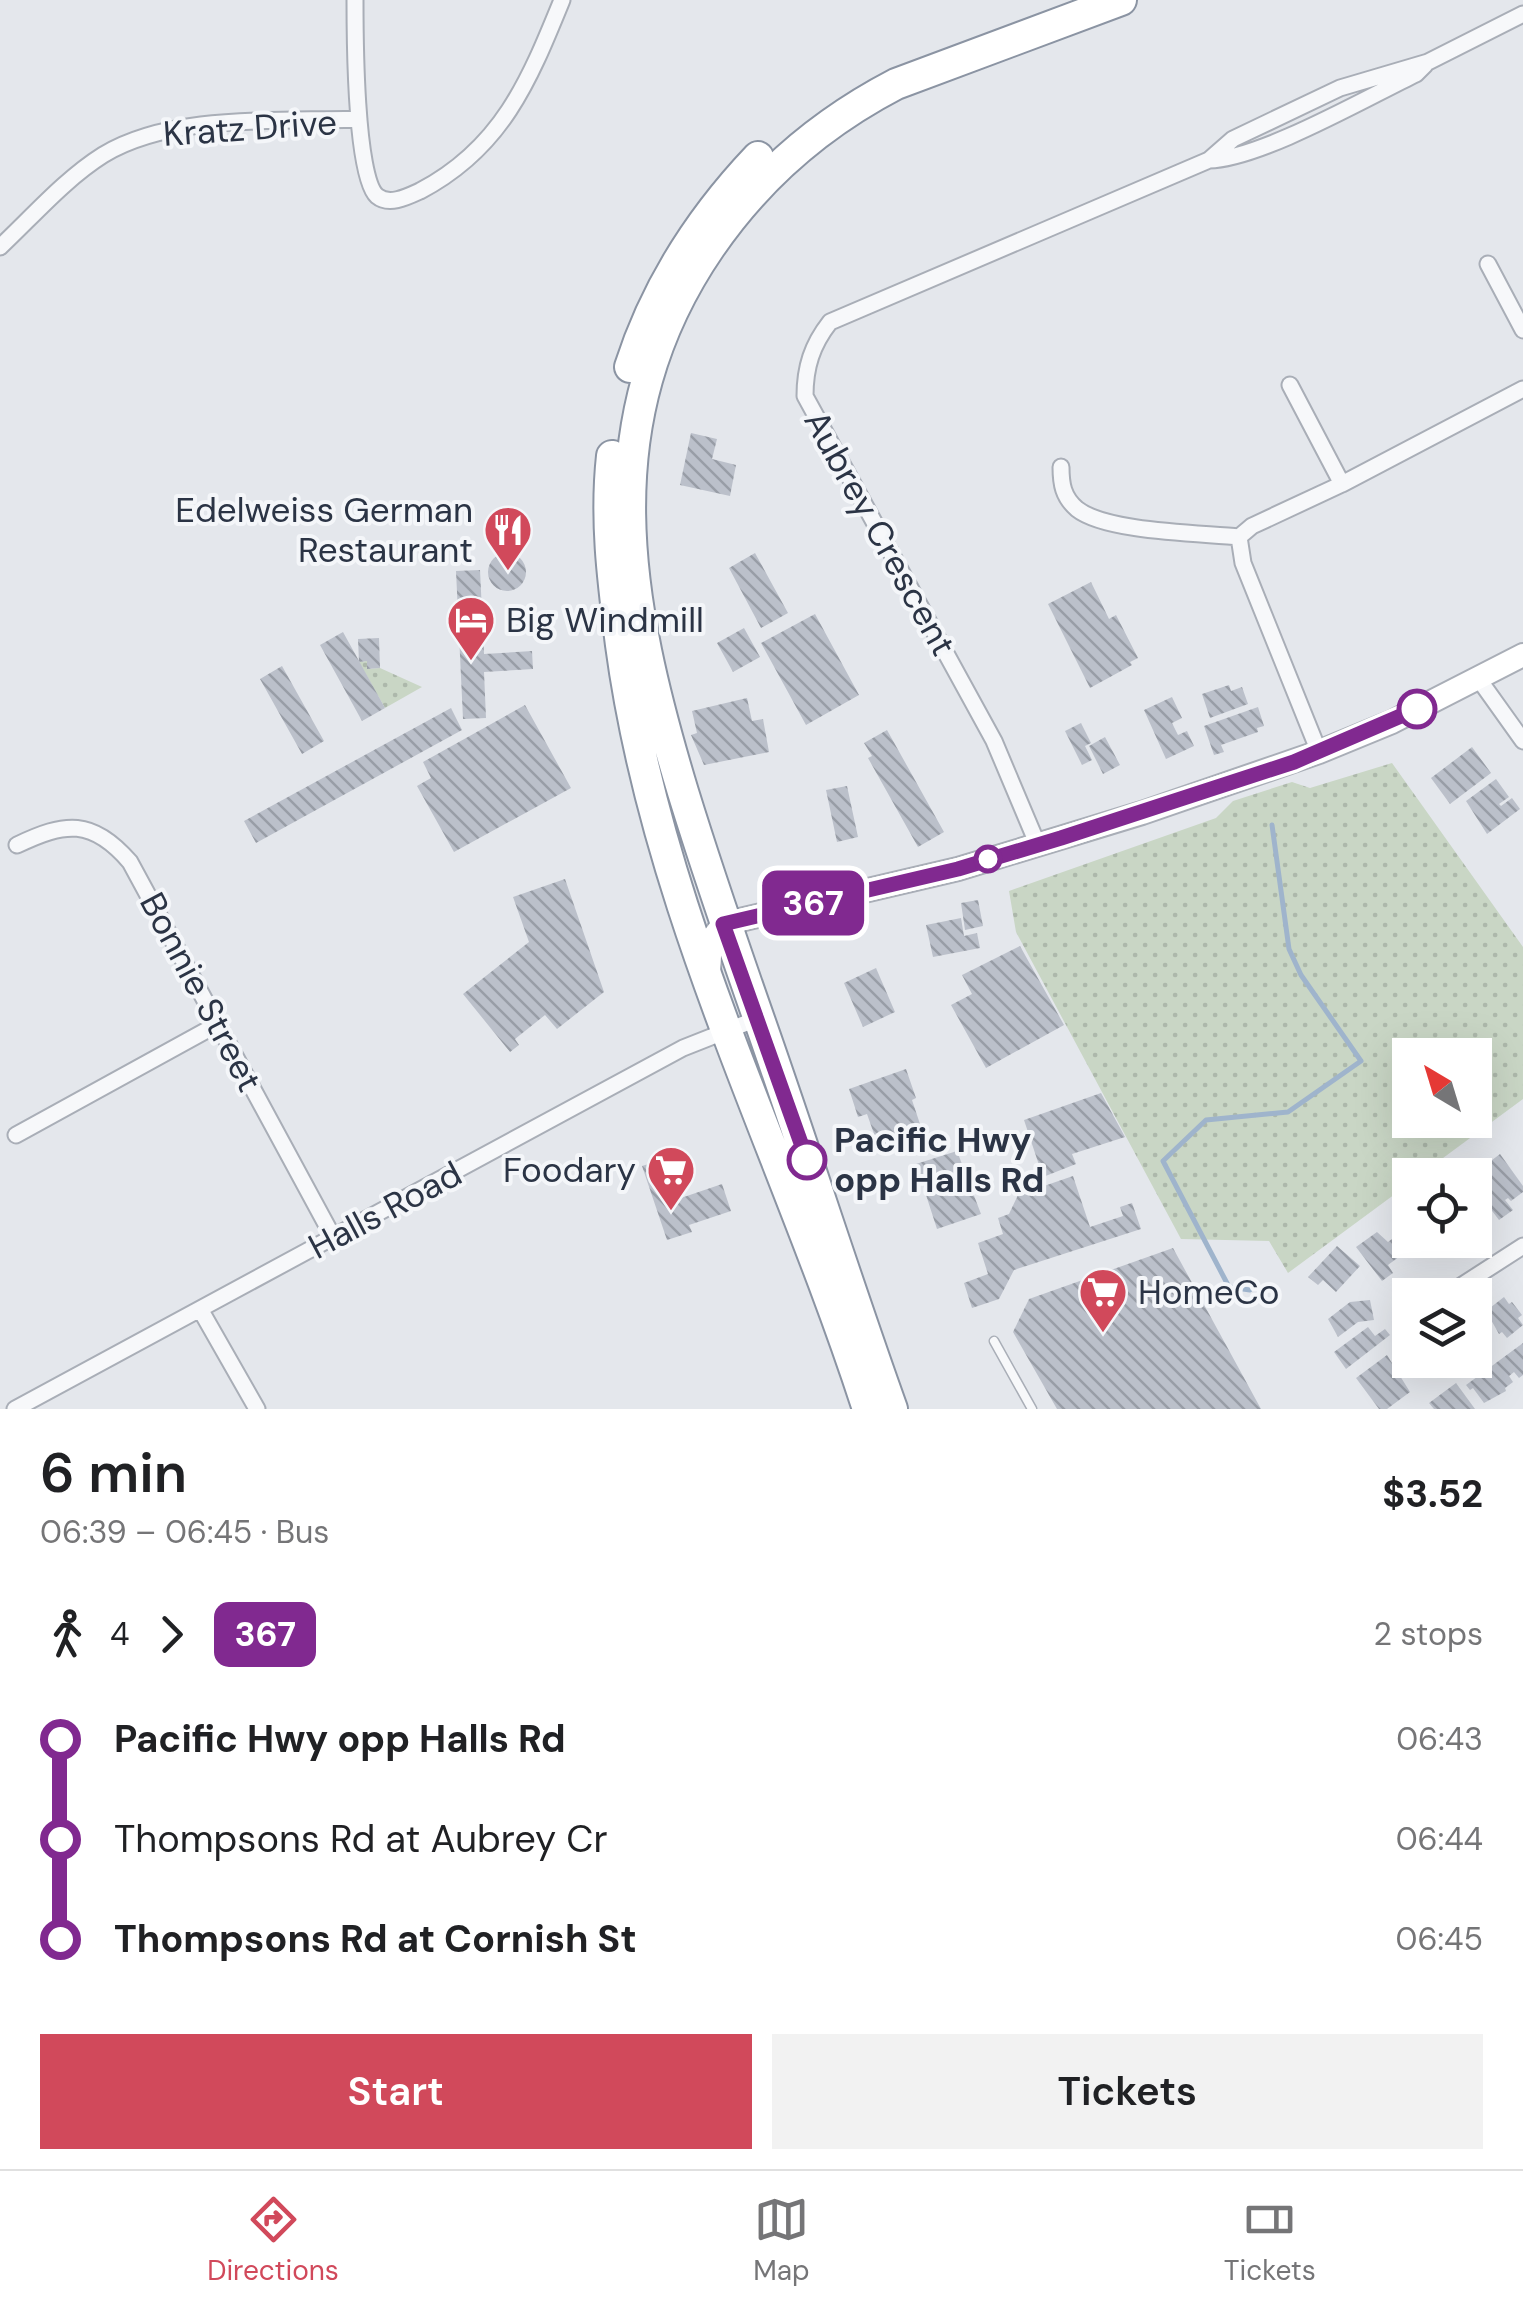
<!DOCTYPE html>
<meta charset="utf-8">
<style>
body{margin:0;font-family:"DM Sans",sans-serif;background:#f2f2f2;color:#202124;height:100vh;display:flex;flex-direction:column;font-size:38px;white-space:nowrap}
*{box-sizing:border-box;margin:0}
p{font-size:32px;color:#757577}
.icon{flex:none;width:55px;height:55px;fill:none;stroke:currentColor;stroke-width:2;stroke-linecap:round;stroke-linejoin:round}
.map{position:relative;height:1409px;overflow:hidden}
.side{display:flex;flex-direction:column;background:#fff;flex:1}
.side>*{flex:none}
.badge{padding:0 20px;border-radius:15px;font-size:35px;line-height:65px}
.needle{width:65px;rotate:322deg}
.buttons{position:absolute;left:1392px;top:1038px;display:grid;gap:20px}
.buttons a{display:grid;place-items:center;width:100px;height:100px;border-radius:0px;background:#fff;box-shadow:0 10px 40px #0002;font-size:50px}
.map>.badge{position:absolute;translate:-50% -50%;box-shadow:0 0 0 5px #fff}
.legs{display:flex;align-items:center;gap:15px;height:110px;padding:0 40px;font-size:32px}
.legs p{margin-inline-start:auto}
.summary{display:flex;align-items:center;justify-content:space-between;height:170px;padding:0 40px}
h1{font-size:55px;font-weight:600;line-height:75px}
.button{display:flex;gap:20px;margin-top:auto;padding:20px 40px}
.button a{flex:1;height:115px;border-radius:0px;background:#d1495b;color:#fff;font-size:40px;font-weight:600;line-height:115px;text-align:center}
.button a+a{background:#f2f2f2;color:#202124}
ul{padding:0 40px;list-style:none}
li{display:flex;align-items:center;gap:35px;height:100px;font-size:38px}
li i{display:grid;place-items:center;width:15px;height:100%;margin:0 12px;background:currentColor}
li i::after{content:'';width:25px;height:25px;margin:-12px;border:8px solid;border-radius:50%;background:#fff}
li p{margin-inline-start:auto}
li:first-child i{background:linear-gradient(#0000 50%,currentColor 0)}
li:last-child i{background:linear-gradient(currentColor 50%,#0000 0)}
.tab-bar{display:flex;justify-content:space-around;align-items:center;height:140px;border-top:2px solid #e0e0e0;background:#fff;font-size:28px;color:#757577}
.tab-bar a{display:grid;justify-items:center;gap:5px}
.tab-bar .active{color:#d1495b}
.map>svg:first-child{display:block}
.grass{fill:url(#grass-dots);fill-rule:evenodd}
.lines{fill:none;stroke-linecap:round;stroke-linejoin:round}
.stream{stroke:#9fb4cc;stroke-width:5}
.building{fill:url(#building-back-hatch)}
.lane-casing{stroke:#a9aeb7;stroke-width:11}
.street-casing{stroke:#a9aeb7;stroke-width:19}
.secondary-casing{stroke:#a9aeb7;stroke-width:26}
.highway-casing{stroke:#8b94a3;stroke-width:34}
.lane{stroke:#f7f8fa;stroke-width:8}
.street{stroke:#f7f8fa;stroke-width:15}
.secondary{stroke:#fff;stroke-width:22}
.highway{stroke:#fff;stroke-width:30}
.line-1-casing{stroke:#fff;stroke-width:22}
.line-1{stroke:#812990;stroke-width:15}
.stop-1-dot{fill:#fff;stroke:#812990;stroke-width:5}
.labels{text-anchor:middle;dominant-baseline:central;stroke-width:8;stroke-linejoin:round;paint-order:stroke}
.street-label{font-size:35px;fill:#2b3445;stroke:#f4f6f9}
.poi-label{font-size:35px;fill:#2b3445;stroke:#f4f6f9;text-anchor:end}
.stop-label{font-size:35px;font-weight:bold;fill:#2b3445;stroke:#f4f6f9;text-anchor:start}
</style>
<div class="map">
<svg width="1523" height="1409" viewBox="0 0 1523 1409">
<defs>
<pattern id="grass-dots" width="8" height="8" patternUnits="userSpaceOnUse" patternTransform="scale(2.5)"><rect width="8" height="8" fill="#c9d6c5"/><path d="M2 2h.1M6 6h.1" fill="none" stroke="#adb8ab" stroke-width="1.8" stroke-linecap="round"/></pattern>
<pattern id="building-back-hatch" width="6" height="6" patternUnits="userSpaceOnUse" patternTransform="scale(2.5)"><rect width="6" height="6" fill="#bbc0ca"/><path d="M-1 5l2 2M0 0l6 6M5-1l2 2" fill="none" stroke="#989da6"/></pattern>
</defs>
<rect width="100%" height="100%" fill="#e4e7ec"/>
<path class="grass" d="M367,661V669L380,668L422,687L385,708L359,662Z
M1392,763L1523,947V1099L1420,1175H1410V1183L1288,1273L1269,1241L1181,1239L1016,932L1009,891L1216,818L1233,801L1292,782L1310,788ZM1410,1055H1475V1120H1410Z"/>
<g class="lines">
<path class="stream" d="M1250,1290L1229,1287L1163,1161L1206,1120L1288,1112L1361,1061L1301,975L1289,949L1272,825"/>
</g>
<path class="building" d="M691,433L717,439L712,459L736,465L730,496L680,485Z
M488 572a19 19 0 1 1 38 0a19 19 0 1 1-38 0Z
M755,553L788,613L761,628L729,568Z
M480,570L484,654L532,651L533,669L484,672L486,718L463,719L456,571Z
M1091,582L1109,619L1116,615L1138,658L1130,662L1132,665L1090,688L1048,604Z
M815,614L859,695L806,725L761,643Z
M744,628L760,657L733,672L717,643Z
M343,632L385,708L362,721L320,645Z
M379,638L380,668L367,669V661L359,662L358,639Z
M282,666L324,741L302,754L260,679Z
M1229,685L1231,691L1242,687L1248,704L1210,718L1202,694Z
M1172,697L1182,718L1172,723L1178,735L1187,731L1194,746L1166,759L1144,710Z
M747,698L752,721L763,719L769,752L704,765L691,735L697,733L692,711Z
M525,705L571,788L454,852L417,786L431,778L423,762Z
M1258,707L1264,726L1257,728L1258,732L1221,745L1224,752L1214,755L1204,726Z
M451,708L462,730L256,843L244,821Z
M1081,723L1091,743L1085,746L1092,760L1082,765L1065,731Z
M887,730L944,832L918,847L868,758L872,756L864,743Z
M1105,737L1120,765L1103,774L1089,746Z
M1472,747L1491,773L1450,804L1431,778Z
M1496,779L1509,797L1499,804L1501,806L1512,798L1520,809L1487,834L1466,801Z
M847,786L858,837L837,842L826,790Z
M565,879L604,992L557,1029L545,1015L515,1039L519,1045L510,1052L463,994L529,942L513,897Z
M978,900L983,926L965,930L961,903Z
M961,918L964,936L977,933L980,948L933,957L926,925Z
M1020,946L1064,1025L986,1068L951,1005L972,994L962,975Z
M876,968L895,1012L863,1027L844,983Z
M906,1069L916,1098L912,1100L923,1133L920,1138L884,1150L879,1148L867,1114L858,1117L849,1089Z
M1101,1093L1125,1137L1072,1154L1076,1164L1043,1177L1024,1120Z
M957,1151L981,1214L937,1229L916,1164Z
M1500,1154L1523,1186V1192L1511,1201L1508,1198L1505,1200L1513,1210L1499,1220L1480,1195L1491,1187L1481,1173L1486,1169L1483,1167Z
M667,1158L681,1198L722,1184L731,1211L689,1225L692,1232L667,1240L642,1166Z
M1073,1176L1090,1227L1123,1216L1120,1207L1132,1203L1141,1229L1014,1270L999,1299L972,1308L964,1283L988,1274L978,1243L1003,1234L998,1218L1009,1214L1018,1195Z
M1377,1232L1388,1242L1397,1235L1408,1250L1388,1265L1393,1273L1382,1281L1356,1247Z
M1412,1240H1457L1438,1254L1428,1247L1421,1252Z
M1337,1246L1360,1266L1336,1292L1323,1280L1318,1285L1308,1277Z
M1173,1248L1261,1409H1057L1013,1332L1029,1299Z
M1504,1297L1509,1304L1512,1302L1522,1315L1518,1318L1523,1325L1507,1338L1502,1332L1499,1334L1486,1311Z
M1370,1300L1374,1320L1358,1322L1338,1337L1328,1319L1350,1302Z
M1368,1327L1375,1336L1385,1329L1390,1335L1346,1369L1334,1352Z
M1523,1343V1375L1519,1378L1514,1372L1509,1376L1513,1382L1505,1388L1506,1391L1484,1403L1473,1388L1470,1390L1466,1385Z
M1387,1355L1410,1392L1387,1409H1379L1356,1378Z
M1446,1360H1478L1455,1373Z
M1456,1383L1475,1409H1434L1429,1403Z"/>
<g class="lines">
<g class="lane-casing">
<path id="lane" d="M994,1341L1032,1409"/>
</g>
<g class="street-casing">
<path id="street" d="M355,0C355,33 355,177 377,196C389,206 407,197 420,191C502,148 529,81 562,0
M1209,160C1260,159 1366,98 1416,74L1425,65
M0,247C33,216 65,179 103,155C172,113 280,122 359,119
M1488,264L1523,330
M1290,385L1342,484
M1061,467C1061,484 1063,497 1077,509C1106,532 1200,533 1239,537
M1239,537L1252,526L1342,484L1523,389
M1239,537L1243,563L1319,752
M1478,678L1523,741
M1037,843L994,741L805,396C805,367 812,345 830,322L1209,160L1233,139L1340,88L1428,62L1523,14
M17,845C65,822 92,818 130,862L333,1237
M16,1135L218,1024
M1447,1295L1523,1246
M200,1309L257,1409
M15,1409L683,1048L759,1018"/>
</g>
<g class="secondary-casing">
<path id="secondary" d="M709,972L711,940L723,924L958,869L1142,813L1319,752L1392,722L1523,655"/>
</g>
<g class="highway-casing">
<path id="highway" d="M630,367C656,286 700,218 758,157
M612,456C605,520 613,581 621,645C657,914 785,1153 868,1409
M892,1409C846,1281 805,1150 760,1022C733,945 707,870 683,792C626,603 590,422 710,247C758,177 821,123 896,84L1121,0"/>
</g>
<use href="#lane" class="lane"/>
<use href="#street" class="street"/>
<use href="#secondary" class="secondary"/>
<use href="#highway" class="highway"/>
</g>
<g class="lines">
<g class="line-1-casing">
<path id="line-1" d="M807,1160L723,924L958,869L1061,838L1294,762L1417,709"/>
</g>
<use href="#line-1" class="line-1"/>
</g>
<defs>
<g id="restaurant-pin" transform="scale(2.5)"><path d="M0 17L-7.5 6A9.5 9.5 0 1 1 7.5 6Z" fill="#d1495b" stroke="#f4f6f9"/><path d="M-5-6h1v4h1v-4h1v4h1v-4h1v5L-1.5 .5V6h-2V.5L-5-1ZM5-6V6H3V1.5H1.5Q1.5-4 5-6Z" fill="#fff"/></g>
<g id="hotel-pin" transform="scale(2.5)"><path d="M0 17L-7.5 6A9.5 9.5 0 1 1 7.5 6Z" fill="#d1495b" stroke="#f4f6f9"/><path d="M-6-4.5h1.5V1H6V5H4.5V3h-9V5H-6ZM-4 0a1.8 1.8 0 1 1 3.6 0ZM.5 0V-2.5h3Q6-2.5 6 0Z" fill="#fff"/></g>
<g id="supermarket-pin" transform="scale(2.5)"><path d="M0 17L-7.5 6A9.5 9.5 0 1 1 7.5 6Z" fill="#d1495b" stroke="#f4f6f9"/><path d="M-6-5.5h2.5l.6 2H6L4.5 2H-2.5L-4.4-4H-6ZM-1.5 3.2a1.3 1.3 0 1 0 .1 0ZM3 3.2a1.3 1.3 0 1 0 .1 0Z" fill="#fff"/></g>
</defs>
<g fill-rule="evenodd">
<use href="#restaurant-pin" x="508" y="530"/>
<use href="#hotel-pin" x="471" y="620"/>
<use href="#supermarket-pin" x="671" y="1170"/>
<use href="#supermarket-pin" x="1103" y="1292"/>
</g>
<g class="stop-1-dot">
<circle cx="1417" cy="709" r="18"/>
<circle cx="988" cy="859" r="12"/>
<circle cx="807" cy="1160" r="18"/>
</g>
<g class="labels">
<g class="street-label">
<text transform="translate(250 128) rotate(-4)">Kratz Drive</text>
<text transform="translate(880 533) rotate(61)">Aubrey Crescent</text>
<text transform="translate(201 992) rotate(62)">Bonnie Street</text>
<text transform="translate(385 1210) rotate(-28)">Halls Road</text>
</g>
<g class="poi-label">
<text x="473" y="510">Edelweiss German<tspan x="473" dy="40">Restaurant</tspan></text>
<text x="506" y="620" text-anchor="start">Big Windmill</text>
<text x="636" y="1170">Foodary</text>
<text x="1138" y="1292" text-anchor="start">HomeCo</text>
</g>
<g class="stop-label">
<text x="834" y="1140">Pacific Hwy<tspan x="834" dy="40">opp Halls Rd</tspan></text>
</g>
</g>
</svg>
<div class="buttons">
<a><svg class="needle" viewBox="-14 -14 28 28"><path d="M0-13l5 13h-10z" fill="#e53935"/><path d="M0 13l5-13h-10z" fill="#757577"/></svg></a>
<a><svg class="icon" aria-label="locate" viewBox="0 0 24 24"><circle cx="12" cy="12" r="6"/><path d="M12 2v4M12 18v4M2 12h4M18 12h4"/></svg></a>
<a><svg class="icon" aria-label="layers" viewBox="0 0 24 24"><path d="M12 4l9 5-9 5-9-5zM3 14l9 5 9-5"/></svg></a>
</div>
<b class="badge" style="left:813px;top:903px;background:#812990;color:#fff">367</b>
</div>
<section class="side">
<div class="summary"><div><h1>6 min</h1><p>06:39 – 06:45 · Bus</p></div><b>$3.52</b></div>
<div class="legs"><svg class="icon" aria-label="walk" viewBox="0 0 24 24"><circle cx="13" cy="4" r="2"/><path d="M13 8l-2 6 4 7M11 14l-3 7M7 12l3-4h3l4 4"/></svg>4<svg class="icon" aria-label="forward" viewBox="0 0 24 24"><path d="M9 5l7 7-7 7"/></svg><b class="badge" style="background:#812990;color:#fff">367</b><p>2 stops</p></div>
<ul>
<li><i style="color:#812990"></i><b>Pacific Hwy opp Halls Rd</b><p>06:43</p></li>
<li><i style="color:#812990"></i><span>Thompsons Rd at Aubrey Cr</span><p>06:44</p></li>
<li><i style="color:#812990"></i><b>Thompsons Rd at Cornish St</b><p>06:45</p></li>
</ul>
<div class="button"><a>Start</a><a>Tickets</a></div>
</section>
<nav class="tab-bar">
<a class="active"><svg class="icon" aria-label="directions" viewBox="0 0 24 24"><path d="M12 3l9 9-9 9-9-9zM9 14v-3h6M13 9l2 2-2 2"/></svg>Directions</a>
<a><svg class="icon" aria-label="map" viewBox="0 0 24 24"><path d="M3 6l6-2 6 2 6-2v14l-6 2-6-2-6 2zM9 4v14M15 6v14"/></svg>Map</a>
<a><svg class="icon" aria-label="tickets" viewBox="0 0 24 24"><path d="M3 7h18v10H3zM15 7v10"/></svg>Tickets</a>
</nav>
